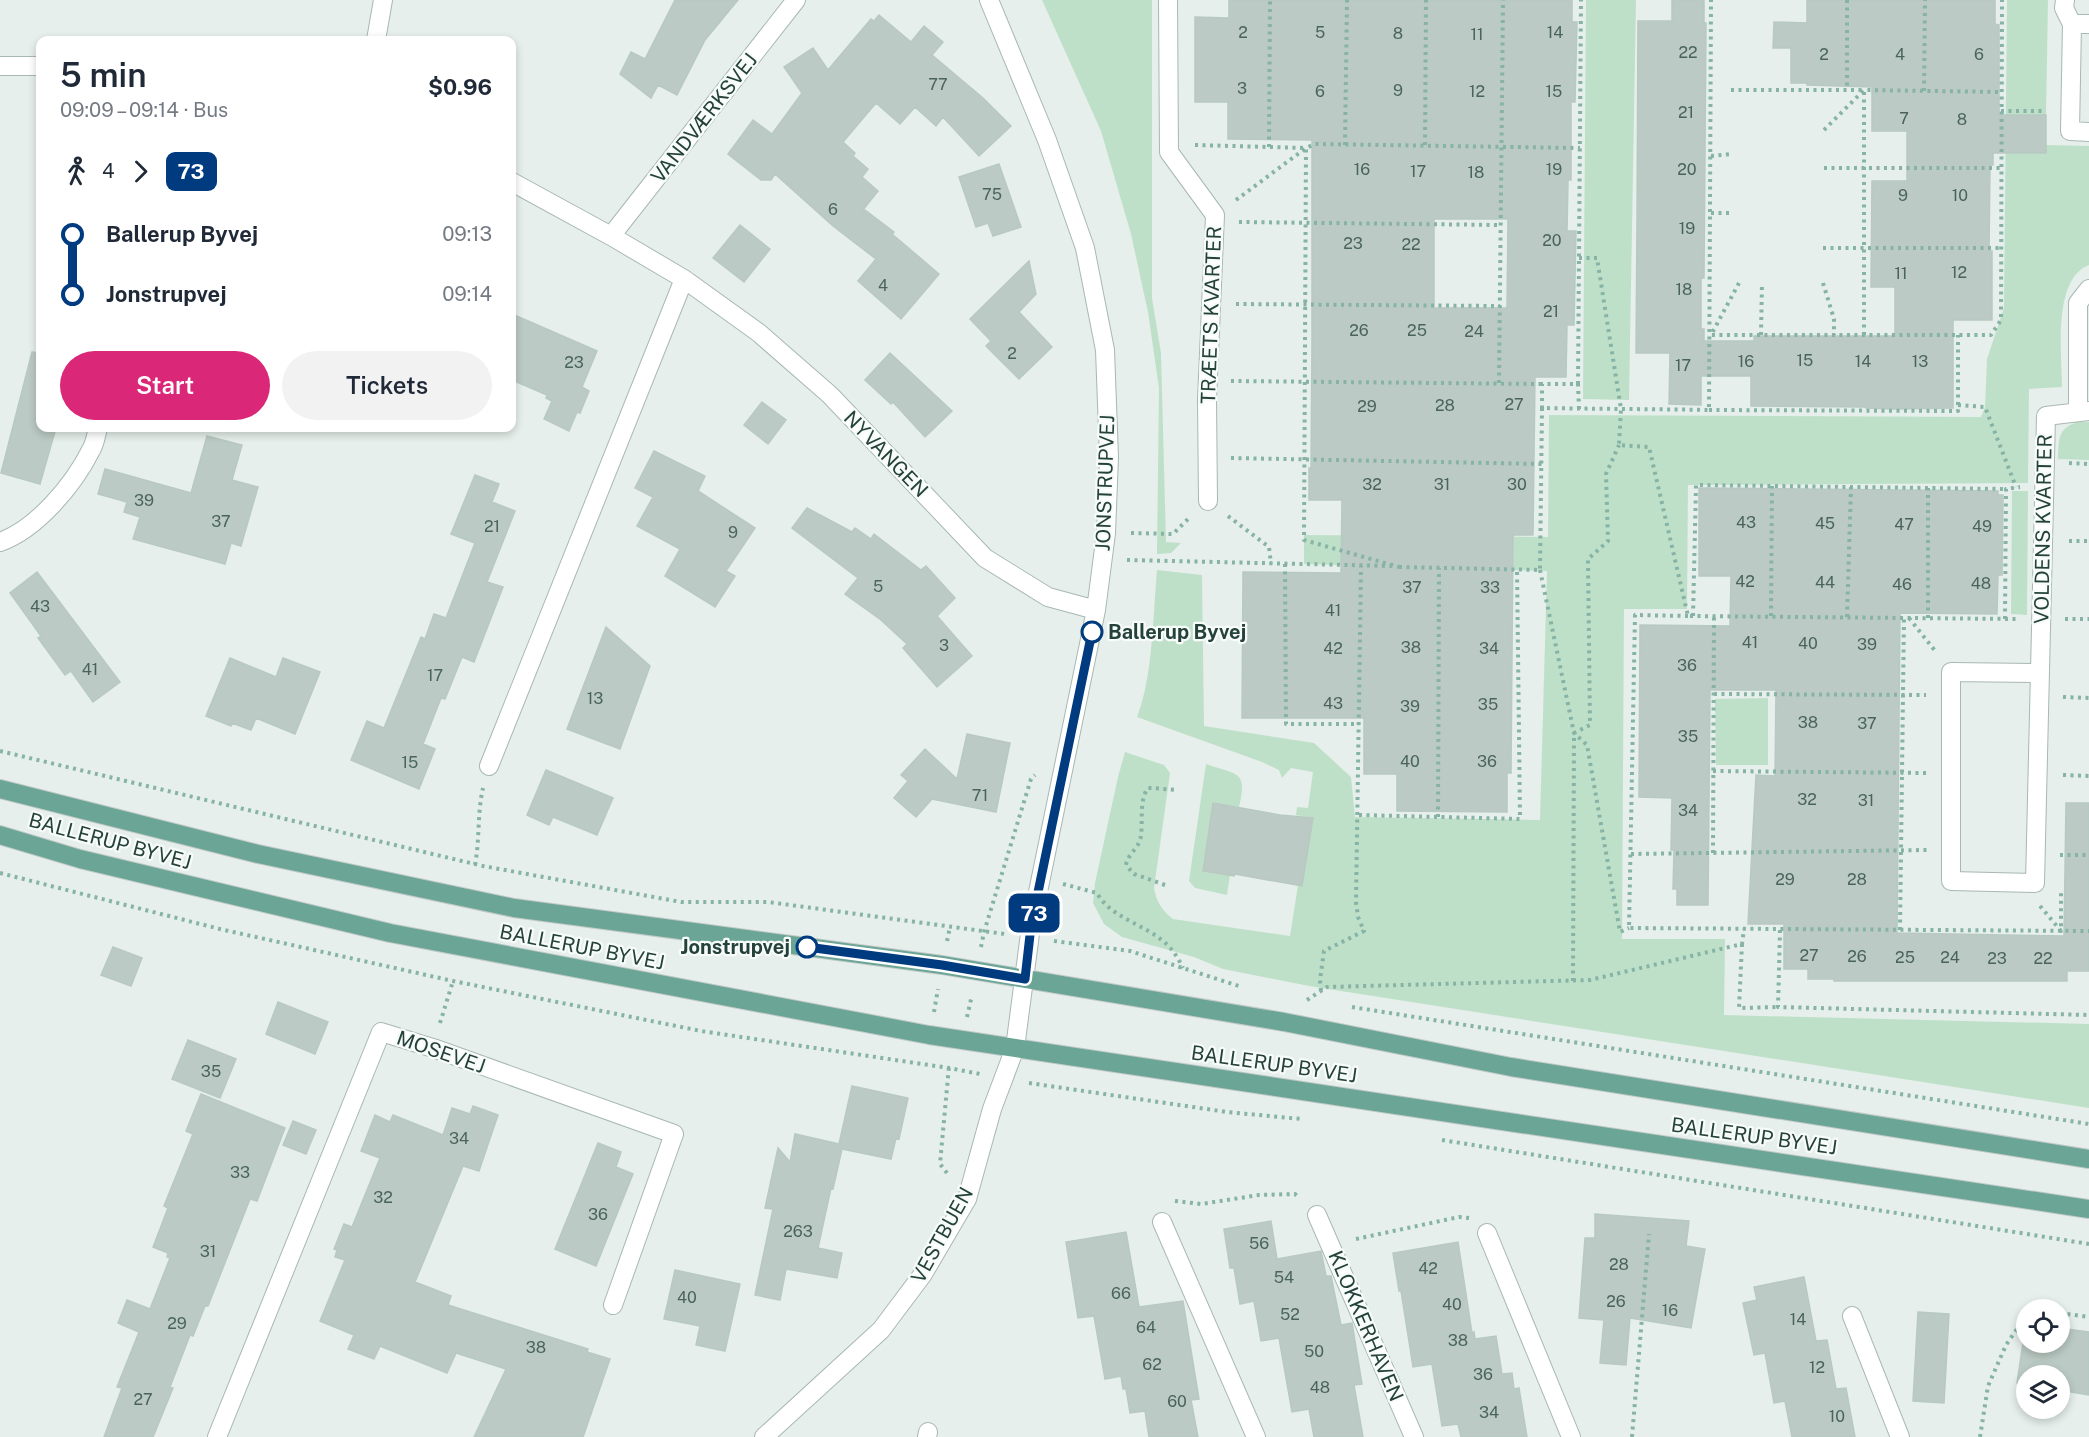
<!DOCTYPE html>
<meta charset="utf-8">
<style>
body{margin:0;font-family:"Public Sans",sans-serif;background:#f2f2f3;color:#1f2937;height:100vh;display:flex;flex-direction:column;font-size:22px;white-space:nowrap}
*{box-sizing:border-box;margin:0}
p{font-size:20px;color:#747a83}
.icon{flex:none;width:33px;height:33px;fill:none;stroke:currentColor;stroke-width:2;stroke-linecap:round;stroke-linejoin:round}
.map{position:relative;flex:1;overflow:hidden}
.details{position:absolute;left:36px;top:36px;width:480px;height:396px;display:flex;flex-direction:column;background:#fff;border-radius:12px;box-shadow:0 3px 9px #0003}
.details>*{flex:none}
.badge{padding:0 12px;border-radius:9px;font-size:21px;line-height:39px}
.fabs{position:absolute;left:2016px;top:1299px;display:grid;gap:12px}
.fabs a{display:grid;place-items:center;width:54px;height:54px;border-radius:50%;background:#fff;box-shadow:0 3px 9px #0003;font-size:30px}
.map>.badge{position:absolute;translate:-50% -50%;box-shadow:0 0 0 3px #fff}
.legs{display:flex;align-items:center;gap:9px;height:66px;padding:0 24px;font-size:20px}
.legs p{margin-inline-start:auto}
.head{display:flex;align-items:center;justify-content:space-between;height:102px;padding:0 24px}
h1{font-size:33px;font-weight:600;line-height:45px}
.primary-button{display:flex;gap:12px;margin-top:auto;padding:12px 24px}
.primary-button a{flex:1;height:69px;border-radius:36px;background:#db2777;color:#fff;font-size:24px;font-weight:600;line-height:69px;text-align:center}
.primary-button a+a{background:#f2f2f3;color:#1f2937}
ul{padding:0 24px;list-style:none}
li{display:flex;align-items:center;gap:21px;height:60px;font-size:22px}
li i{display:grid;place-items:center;width:9px;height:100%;margin:0 8px;background:currentColor}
li i::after{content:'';width:15px;height:15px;margin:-8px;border:4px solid;border-radius:50%;background:#fff}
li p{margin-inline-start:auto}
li:first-child i{background:linear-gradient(#0000 50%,currentColor 0)}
li:last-child i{background:linear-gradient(currentColor 50%,#0000 0)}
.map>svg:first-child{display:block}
.green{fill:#bfe0c8}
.building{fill:#bbcac4;stroke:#b8c9c2;stroke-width:1.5;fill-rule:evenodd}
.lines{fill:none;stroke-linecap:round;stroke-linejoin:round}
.minor-casing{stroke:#a8b8b2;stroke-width:20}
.major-casing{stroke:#c2cac8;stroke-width:20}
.path{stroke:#86b3a5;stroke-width:4;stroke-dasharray:3 4.5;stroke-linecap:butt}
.minor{stroke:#fff;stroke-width:18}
.major{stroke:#6aa596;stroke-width:18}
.line-1-casing{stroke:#fff;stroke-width:14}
.line-1{stroke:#003b80;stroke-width:9}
.stop-1-dot{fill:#fff;stroke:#003b80;stroke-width:3}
.labels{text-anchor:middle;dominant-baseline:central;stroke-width:4.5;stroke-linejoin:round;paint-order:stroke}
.number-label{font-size:16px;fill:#4a645c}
.street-label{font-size:20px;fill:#24423a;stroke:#f7fbf9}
.stop-label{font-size:20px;font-weight:bold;fill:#24423a;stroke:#f7fbf9;text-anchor:start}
</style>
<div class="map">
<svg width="2089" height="1437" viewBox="0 0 2089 1437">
<rect width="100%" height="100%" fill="#e6efeb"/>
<path class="green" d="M1042,0H1152V298L1161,353L1166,542L1181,543L1171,553L1157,554L1159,388L1148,312L1131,234L1101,131Z
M1586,0H1636L1629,400L1583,399Z
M2007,0H2048L2046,115L2017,116L2046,145L2089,146V265C2052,279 2062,355 2062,387L2029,389L2028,483L1688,485L1687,609H1624L1622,939H1725L1724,1015L2089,1024V1108L1309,986L1223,969L1194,957L1122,937L1104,924L1093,903L1095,883L1118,777L1125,752L1164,765L1170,773L1154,888C1157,903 1162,910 1173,919L1290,936L1298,885L1302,886L1313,818L1296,815L1297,807L1308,808L1313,772L1291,768L1282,778L1279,770L1262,762L1137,717C1153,677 1153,614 1157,570L1202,575L1204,726L1314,743L1351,777L1355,817L1540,820L1547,571L1304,564V535L1548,537L1549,415L1981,417L1985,407L1987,359L2004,308Z
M2078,422H2089V460L2058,459C2059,440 2057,428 2078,422Z
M2012,491H2028L2027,615L2011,614Z
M1768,698V765H1716L1715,699Z
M1206,764C1237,775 1248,770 1239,807L1213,803L1203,870L1230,875L1227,895L1195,888L1189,881Z"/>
<path class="building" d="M675,0H738L705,40L677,95L658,85L651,98L620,74L631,52L645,59Z
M1229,0H1572V22H1577L1575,102H1571V180H1568L1567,231H1576L1574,325H1567L1566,377H1535L1533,535H1513L1511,773H1507V812L1397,811V774H1364V718H1242L1243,572L1341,573L1342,500H1309V468H1311L1312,344V140L1228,139V102H1195V17L1229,18ZM1434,219H1508L1507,308H1434Z
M1672,0H1704V23H1706L1704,278H1701V329H1704V341H1754V336H1895V287H1871L1872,181H1907V131H1872V87L1807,85V83H1791V48H1773L1774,22L1807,23V0H1995V24L1999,25V115H2046V153H1993V165H1990L1989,251H1992V320H1953V408L1893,409L1866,408V407L1751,406V376H1701V405L1669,404L1670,353H1636L1637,222L1638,21H1672Z
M879,15L911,42L924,26L943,42L932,55L983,98L1011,126L979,156L943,117L936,126L915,107L900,124L876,103L843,142L855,153L853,156L868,169L862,177L878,191L862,211L865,210L894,232L892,234L939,274L901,319L858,281L876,259L833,226L775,174L771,180H761L728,154L753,120L772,134L802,93L784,67L813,48L828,70L871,19L874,21Z
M999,164L1021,227L993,236L988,223L976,227L959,177Z
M740,225L770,249L744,282L713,258Z
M1029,261L1036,294L1019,312L1052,347L1019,379L986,346L991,341L970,319Z
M512,314L597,351L582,387L589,391L580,413L577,412L569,431L544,419L552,401L546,398L547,395L512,380Z
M32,352L40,353V428H56L40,484L1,473Z
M890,353L952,411L925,437L893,402L891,404L865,380Z
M762,402L786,420L768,444L744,425Z
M207,436L242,445L232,480L258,487L241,546L231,543L225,564L133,539L140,517L124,512L127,502L98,494L105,469L191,493Z
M654,451L705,476L698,491L755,528L726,571L735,576L715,607L665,576L680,549L637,526L653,497L635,488Z
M475,475L499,484L492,502L515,511L487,582L503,587L474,662L462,657L445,699L441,698L423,744L435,749L419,789L351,760L367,721L384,728L421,637L425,639L434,614L446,618L475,543L451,534Z
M1699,488L1998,491V495H2003L2002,575H1998L1997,614L1900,613L1897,933L2064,936L2066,803H2089V971H2067V981H1834V979H1808V969H1784V924H1748L1756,775L1775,776L1776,690H1710L1708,905H1677V889H1673L1674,850H1671L1672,798L1639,797L1640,625L1730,626L1731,576H1699Z
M807,508L852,532L855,528L871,539L874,534L921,570L926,566L955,598L937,616L972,656L937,687L903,648L907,644L881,620L845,594L858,578L792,528Z
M37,572L120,682L93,702L71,671L65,675L38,638L41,636L10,593Z
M606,627L650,666L620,749L567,729Z
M230,658L276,677L283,658L320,672L295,734L256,718L251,730L232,723L231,726L206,716Z
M967,734L1010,743L996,812L932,799L916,817L894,798L908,781L901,775L925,749L957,779Z
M546,770L613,798L597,835L553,817L549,825L527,815Z
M1213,803L1280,815L1313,818L1302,886L1235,874L1234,876L1203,871Z
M113,947L142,958L131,986L101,975Z
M278,1002L328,1022L315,1054L266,1034Z
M188,1040L236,1059L220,1098L172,1079Z
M852,1086L908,1098L899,1139L896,1138L891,1159L842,1149L833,1189L831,1188L818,1248L842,1253L837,1278L786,1269L780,1300L755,1295L773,1209L765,1208L778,1148L790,1162L795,1134L839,1144Z
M201,1094L285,1128L257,1201L250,1199L208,1306H205L193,1336L190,1335L170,1387L173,1388L153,1437H104L122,1388L117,1387L139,1332L118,1323L127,1300L150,1309L170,1258L167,1257L168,1253L153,1247L168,1208L164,1206L193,1134L186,1131Z
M473,1106L498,1115L479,1171L463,1166L415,1282L451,1296L448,1305L588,1349L587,1352L610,1359L583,1437H474L506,1369L456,1353L447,1373L380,1346L374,1359L348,1349L354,1335L320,1321L345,1260L335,1257L337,1250L334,1249L344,1224L352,1227L380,1158L361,1151L375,1115L390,1122L393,1115L443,1135L452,1108L470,1114Z
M293,1121L316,1130L306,1154L283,1145Z
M598,1143L621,1152L616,1167L633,1174L596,1266L555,1249Z
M1595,1214L1689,1221L1686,1246L1705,1249L1691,1328L1630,1318L1626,1365L1600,1363L1604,1320L1579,1318L1585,1238H1595Z
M1271,1221L1277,1259L1321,1251L1326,1276H1331L1341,1325L1352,1323L1362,1384L1354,1385L1363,1437H1314L1309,1409L1292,1412L1279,1338L1261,1341L1254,1301L1240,1304L1234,1268H1230L1224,1229Z
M1126,1232L1139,1307L1183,1301L1199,1399L1191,1400L1198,1437H1149L1145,1411L1130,1413L1126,1389H1123L1121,1376L1105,1379L1094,1316L1078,1318L1066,1242Z
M1458,1242L1472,1333L1474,1332L1475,1339L1496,1336L1502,1374L1512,1373L1514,1389L1519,1388L1527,1437H1461L1458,1424L1442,1426L1432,1364L1413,1367L1401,1291H1399L1393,1253Z
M675,1270L740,1284L725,1351L696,1345L700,1326L664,1319Z
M1804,1277L1816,1341L1827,1340L1836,1389L1846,1388L1855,1437H1792L1785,1401L1774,1403L1765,1353L1754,1355L1743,1303L1757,1300L1754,1287Z
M1918,1312L1949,1314L1944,1403L1913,1401Z
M2026,1322V1342H2060V1328L2089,1332V1395L2060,1390V1376H2026V1385L2017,1383Z"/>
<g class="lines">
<g class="minor-casing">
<path id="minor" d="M1168,0L1169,152L1215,215L1207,400L1208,501
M2065,0L2064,8L2072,24
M2089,24H2072L2070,131L2089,132
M376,40L383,0
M0,66H40
M512,182L611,236L684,279L759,333L830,395L985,558L1048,597L1096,610
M611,236L796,0
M2078,411V303L2089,289
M0,542C37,529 74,484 91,450C95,444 96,435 98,428
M2040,673L1951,672V881L2035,883L2046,416L2089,411
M489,766L684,279
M1317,1215L1414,1437
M1162,1222L1256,1437
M1487,1233L1571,1437
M1852,1316L1900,1437
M217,1437L381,1032L433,1048L674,1134L613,1305
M764,1437L881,1330L923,1274L967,1199L992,1109L1015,1048L1031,926L1096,610L1106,533L1109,457L1105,350L1085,248L1047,140L989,0
M927,1437L928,1432"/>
</g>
<g class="major-casing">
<path id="major" d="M0,789L258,854L514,908L942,965L1284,1022L1511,1067L2089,1159
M0,835L80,859L390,933L929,1035L2089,1209"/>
</g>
<path class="path" d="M1847,0V90
M1731,90H1864V335
M1924,91L1925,0
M2001,111H2046
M1824,130L1864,90L2002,92
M1195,145L1306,148L1304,540L1399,567
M1345,145L1347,0
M1425,145L1426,0
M1269,147L1270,0
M1711,156L1731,154
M1824,168H2001
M1236,200L1306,148L1315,144L1580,148
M1711,213H1730
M1239,222L1500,225
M1823,248H2001
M1579,258H1597L1621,409L1619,445L1649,447L1688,616L2016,619
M1739,283L1711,335H1991L2001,320L2002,0
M1823,283L1834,319V335
M1236,304L1500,306
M1761,335L1762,283
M1231,381L1542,384
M1499,383L1503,0
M1578,384L1581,0
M1958,405L1985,407L2016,487
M1579,409L1578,384H1542V408C1598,409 1654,409 1709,410L1711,0
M1709,410L1958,411V335
M1231,458L1542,464
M2069,463L2089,464
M1228,516L1269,547L1271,564
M1131,533L1173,534L1189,518
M2069,541H2089
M1127,560L1392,566
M1285,564L1286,724H1359
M1399,567L1540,570L1542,408
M1540,570L1574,733L1587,745L1620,932L1629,928
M1688,616L1635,615L1629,928L2089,931
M1693,616L1696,485L2006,489
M1771,616L1772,486
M1847,617L1851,487
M1909,618L1936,652
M1928,618V488
M2005,619L2006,489L2020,487
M2065,619H2089
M1714,694L1926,695
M2063,697L2089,698
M0,751L483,866L681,902H768L1005,934
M1713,771L1926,773
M2063,775L2089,776
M1359,815L1520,819L1517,569
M1438,817L1439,568
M1713,853L1714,616
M1631,854L1927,850
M2060,855H2089
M475,865C480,839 477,814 483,788
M0,873L220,929L453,981L701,1031L949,1068L980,1074
M1063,884L1097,893C1110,917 1143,924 1163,941C1172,948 1178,958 1183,968
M1165,885L1134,874L1126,865C1128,853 1140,848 1141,835C1143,821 1139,800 1148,788H1152L1177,790
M2040,906L2061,931V889
M1780,930L1778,1007L2089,1015
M1900,930L1904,617
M947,941L950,927
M1054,941L1130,951L1242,987
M1742,944L1739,1008L1778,1007
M981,947L984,932L1031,779L1035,775
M1573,981L1574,733L1590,725L1588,559L1608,541L1606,474L1619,445
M1321,991L1320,980L1324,951L1364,931L1358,917L1356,902L1361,566
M1307,1000L1327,987L1590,980L1742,944L1744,929
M1352,1007L2089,1124
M934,1012L938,989
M967,1017L972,995
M440,1023L453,981
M1029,1083L1227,1112L1301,1119
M1442,1140L2089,1244
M947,1173L940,1164L949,1066
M1175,1201L1201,1204L1259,1195L1295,1194L1299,1198
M1356,1239L1459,1217L1469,1218
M2031,1310H2035
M2060,1313L2089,1317
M1632,1437L1649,1234
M1980,1437L1988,1386L2006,1345L2026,1316"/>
<use href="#minor" class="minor"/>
<use href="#major" class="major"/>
</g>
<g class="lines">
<g class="line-1-casing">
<path id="line-1" d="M807,947L942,965L1025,979L1031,926L1092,632"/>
</g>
<use href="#line-1" class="line-1"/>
</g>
<g class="stop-1-dot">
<circle cx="1092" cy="632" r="10"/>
<circle cx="807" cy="947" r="10"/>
</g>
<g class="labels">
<g class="number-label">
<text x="1243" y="32">2</text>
<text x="1320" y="32">5</text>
<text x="1555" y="32">14</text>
<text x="1398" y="33">8</text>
<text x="1477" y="34">11</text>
<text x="1688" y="52">22</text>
<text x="1824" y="54">2</text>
<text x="1900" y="54">4</text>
<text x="1979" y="54">6</text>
<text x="938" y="84">77</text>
<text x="1242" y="88">3</text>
<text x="1398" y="90">9</text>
<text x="1320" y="91">6</text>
<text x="1477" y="91">12</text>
<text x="1554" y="91">15</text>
<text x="1686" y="112">21</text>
<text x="1904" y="118">7</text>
<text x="1962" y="119">8</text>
<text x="1362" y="169">16</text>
<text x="1554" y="169">19</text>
<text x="1687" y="169">20</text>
<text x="1418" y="171">17</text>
<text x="1476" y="172">18</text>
<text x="992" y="194">75</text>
<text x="1903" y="195">9</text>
<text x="1960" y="195">10</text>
<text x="833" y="209">6</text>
<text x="1687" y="228">19</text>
<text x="1552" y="240">20</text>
<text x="1353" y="243">23</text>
<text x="1411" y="244">22</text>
<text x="1959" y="272">12</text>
<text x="1901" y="273">11</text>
<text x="883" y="285">4</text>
<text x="1684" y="289">18</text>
<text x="1551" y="311">21</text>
<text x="1359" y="330">26</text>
<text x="1417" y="330">25</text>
<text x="1474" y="331">24</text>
<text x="1012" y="353">2</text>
<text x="1805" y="360">15</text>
<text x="1746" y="361">16</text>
<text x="1863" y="361">14</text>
<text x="1920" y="361">13</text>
<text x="574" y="362">23</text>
<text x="1683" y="365">17</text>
<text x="1514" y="404">27</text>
<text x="1445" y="405">28</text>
<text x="1367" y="406">29</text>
<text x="1372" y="484">32</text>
<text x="1442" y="484">31</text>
<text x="1517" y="484">30</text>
<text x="144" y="500">39</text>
<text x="221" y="521">37</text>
<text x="1746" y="522">43</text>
<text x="1825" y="523">45</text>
<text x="1904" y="524">47</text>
<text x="492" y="526">21</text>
<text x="1982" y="526">49</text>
<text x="733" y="532">9</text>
<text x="1745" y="581">42</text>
<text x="1825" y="582">44</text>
<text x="1981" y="583">48</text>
<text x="1902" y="584">46</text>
<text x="878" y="586">5</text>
<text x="1412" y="587">37</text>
<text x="1490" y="587">33</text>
<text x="40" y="606">43</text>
<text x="1333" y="610">41</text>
<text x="1750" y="642">41</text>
<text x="1808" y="643">40</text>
<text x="1867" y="644">39</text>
<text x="944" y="645">3</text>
<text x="1411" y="647">38</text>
<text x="1333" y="648">42</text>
<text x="1489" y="648">34</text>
<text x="1687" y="665">36</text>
<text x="90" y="669">41</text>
<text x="435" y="675">17</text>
<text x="595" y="698">13</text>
<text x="1333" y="703">43</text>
<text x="1488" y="704">35</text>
<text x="1410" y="706">39</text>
<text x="1808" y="722">38</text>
<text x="1867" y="723">37</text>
<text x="1688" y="736">35</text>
<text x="1410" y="761">40</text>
<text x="1487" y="761">36</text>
<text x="410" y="762">15</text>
<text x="980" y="795">71</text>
<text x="1807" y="799">32</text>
<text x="1866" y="800">31</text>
<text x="1688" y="810">34</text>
<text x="1785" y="879">29</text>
<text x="1857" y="879">28</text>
<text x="1809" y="955">27</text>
<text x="1857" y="956">26</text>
<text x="1905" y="957">25</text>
<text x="1950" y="957">24</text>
<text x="1997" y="958">23</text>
<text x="2043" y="958">22</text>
<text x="211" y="1071">35</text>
<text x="459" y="1138">34</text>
<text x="240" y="1172">33</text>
<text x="383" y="1197">32</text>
<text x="598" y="1214">36</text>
<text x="798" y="1231">263</text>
<text x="1259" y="1243">56</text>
<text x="208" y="1251">31</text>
<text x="1619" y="1264">28</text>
<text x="1428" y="1268">42</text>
<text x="1284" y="1277">54</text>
<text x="1121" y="1293">66</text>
<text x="687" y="1297">40</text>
<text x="1616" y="1301">26</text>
<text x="1452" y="1304">40</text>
<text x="1670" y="1310">16</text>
<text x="1290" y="1314">52</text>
<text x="1798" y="1319">14</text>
<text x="177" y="1323">29</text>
<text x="1146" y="1327">64</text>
<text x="1458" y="1340">38</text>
<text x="536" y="1347">38</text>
<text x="1314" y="1351">50</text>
<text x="1152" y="1364">62</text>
<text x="1817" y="1367">12</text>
<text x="1483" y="1374">36</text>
<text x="1320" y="1387">48</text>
<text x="143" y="1399">27</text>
<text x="1177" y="1401">60</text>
<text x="1489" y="1412">34</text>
<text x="1837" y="1416">10</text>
</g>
<g class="street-label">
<text transform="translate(704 118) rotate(-52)">VANDVÆRKSVEJ</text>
<text transform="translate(1211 315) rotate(-88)">TRÆETS KVARTER</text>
<text transform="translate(886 454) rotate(46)">NYVANGEN</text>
<text transform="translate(1105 483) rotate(-88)">JONSTRUPVEJ</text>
<text transform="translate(2043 529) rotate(-89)">VOLDENS KVARTER</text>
<text transform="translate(110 841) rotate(15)">BALLERUP BYVEJ</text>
<text transform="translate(582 947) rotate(11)">BALLERUP BYVEJ</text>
<text transform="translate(441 1052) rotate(19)">MOSEVEJ</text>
<text transform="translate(1274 1064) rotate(8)">BALLERUP BYVEJ</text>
<text transform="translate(1754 1136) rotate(8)">BALLERUP BYVEJ</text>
<text transform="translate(942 1235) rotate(-61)">VESTBUEN</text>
<text transform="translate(1366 1326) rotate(67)">KLOKKERHAVEN</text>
</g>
<g class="stop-label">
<text x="1108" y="632">Ballerup Byvej</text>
<text x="790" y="947" text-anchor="end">Jonstrupvej</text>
</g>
</g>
</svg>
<div class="fabs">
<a><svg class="icon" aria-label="locate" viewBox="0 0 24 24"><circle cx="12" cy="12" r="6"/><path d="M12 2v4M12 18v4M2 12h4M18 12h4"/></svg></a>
<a><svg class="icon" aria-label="layers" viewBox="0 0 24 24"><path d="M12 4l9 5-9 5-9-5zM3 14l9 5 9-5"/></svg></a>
</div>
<b class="badge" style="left:1034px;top:913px;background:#003b80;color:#fff">73</b>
<section class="details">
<div class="head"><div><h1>5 min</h1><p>09:09 – 09:14 · Bus</p></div><b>$0.96</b></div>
<div class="legs"><svg class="icon" aria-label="walk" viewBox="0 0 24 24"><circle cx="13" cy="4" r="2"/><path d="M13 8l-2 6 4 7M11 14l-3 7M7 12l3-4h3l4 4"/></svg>4<svg class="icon" aria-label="forward" viewBox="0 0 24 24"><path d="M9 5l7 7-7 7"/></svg><b class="badge" style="background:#003b80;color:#fff">73</b></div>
<ul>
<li><i style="color:#003b80"></i><b>Ballerup Byvej</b><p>09:13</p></li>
<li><i style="color:#003b80"></i><b>Jonstrupvej</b><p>09:14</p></li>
</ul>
<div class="primary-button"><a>Start</a><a>Tickets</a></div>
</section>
</div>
